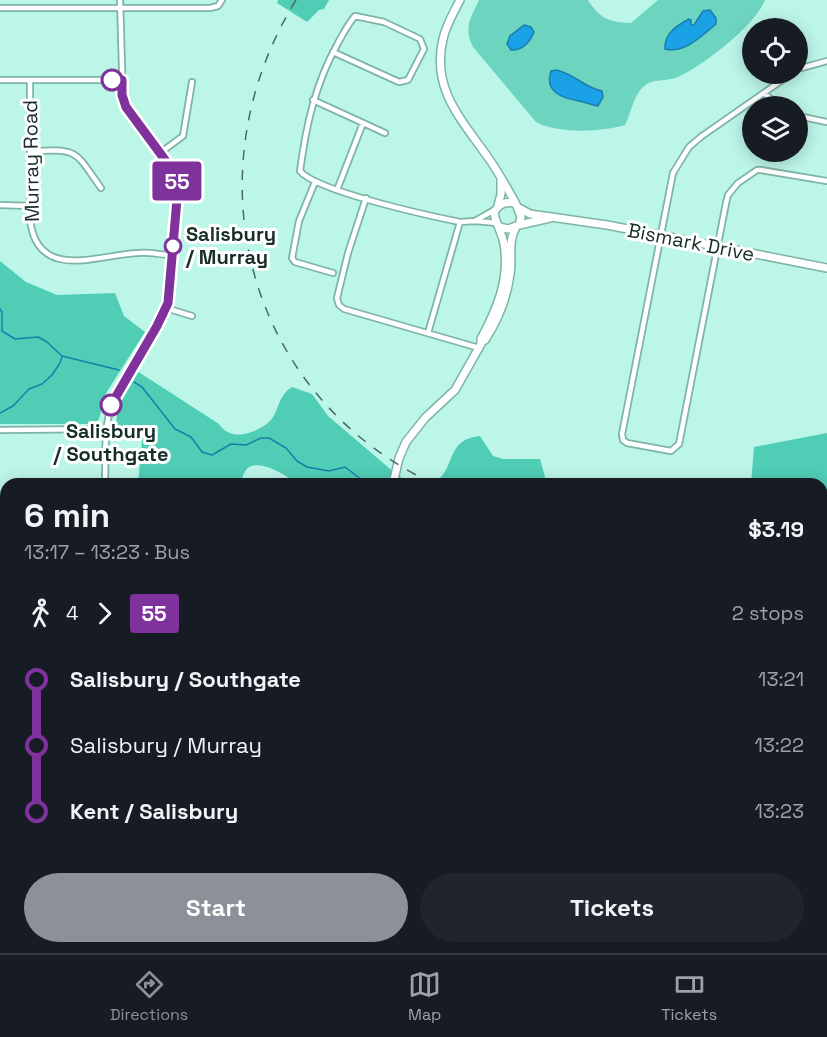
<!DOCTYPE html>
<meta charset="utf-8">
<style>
body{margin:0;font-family:"Space Grotesk",sans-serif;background:#20242c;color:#f1f3f6;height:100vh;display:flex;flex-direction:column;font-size:22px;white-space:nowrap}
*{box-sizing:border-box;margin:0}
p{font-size:20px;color:#9ea1a6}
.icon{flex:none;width:33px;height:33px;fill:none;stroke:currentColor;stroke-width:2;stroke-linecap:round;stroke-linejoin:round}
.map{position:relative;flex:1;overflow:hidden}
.drawer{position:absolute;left:0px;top:478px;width:828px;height:476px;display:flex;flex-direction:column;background:#171b24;border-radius:18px 18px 0 0;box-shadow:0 3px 15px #0003}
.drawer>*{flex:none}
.badge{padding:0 12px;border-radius:4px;font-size:21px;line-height:39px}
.tools{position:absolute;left:742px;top:18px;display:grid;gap:12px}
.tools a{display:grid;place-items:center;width:66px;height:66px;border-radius:50%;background:#171b24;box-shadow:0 3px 15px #0003;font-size:30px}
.map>.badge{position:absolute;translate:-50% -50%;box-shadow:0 0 0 3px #fff}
.legs{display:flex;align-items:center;gap:9px;height:66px;padding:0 24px;font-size:20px}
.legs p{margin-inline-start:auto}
.head{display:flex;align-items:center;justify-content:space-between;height:102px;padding:0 24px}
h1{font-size:33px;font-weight:700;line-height:45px}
.cta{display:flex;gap:12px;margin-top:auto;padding:12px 24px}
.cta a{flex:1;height:69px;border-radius:36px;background:#8c9099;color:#fff;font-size:24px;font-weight:700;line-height:69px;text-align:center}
.cta a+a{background:#20242c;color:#f1f3f6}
ul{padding:0 24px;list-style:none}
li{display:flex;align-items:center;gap:21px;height:66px;font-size:22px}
li i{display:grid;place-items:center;width:9px;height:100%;margin:0 8px;background:currentColor}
li i::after{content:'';width:15px;height:15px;margin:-8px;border:4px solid;border-radius:50%;background:#171b24}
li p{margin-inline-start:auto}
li:first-child i{background:linear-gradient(#0000 50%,currentColor 0)}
li:last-child i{background:linear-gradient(currentColor 50%,#0000 0)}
.menu{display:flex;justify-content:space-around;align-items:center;height:84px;border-top:2px solid #363941;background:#171b24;font-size:16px;color:#9ea1a6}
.menu a{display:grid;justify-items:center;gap:3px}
.menu .current{color:#8c9099}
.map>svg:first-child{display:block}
.green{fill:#6dd4bf;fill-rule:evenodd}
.forest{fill:#50cdb5}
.water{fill:#1ba1e5;stroke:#1a7eac;stroke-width:1.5}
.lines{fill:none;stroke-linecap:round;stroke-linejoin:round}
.stream{stroke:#1a7eac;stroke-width:1.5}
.street-casing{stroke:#7db4a7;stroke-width:8}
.secondary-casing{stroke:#7db4a7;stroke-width:10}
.street{stroke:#fff;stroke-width:4.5}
.secondary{stroke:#fff;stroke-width:7}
.rail{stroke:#496b63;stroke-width:1.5;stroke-dasharray:10 10;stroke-linecap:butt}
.line-1-casing{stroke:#fff;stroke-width:14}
.line-1{stroke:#7f329c;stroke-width:9}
.stop-1-dot{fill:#fff;stroke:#7f329c;stroke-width:3}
.labels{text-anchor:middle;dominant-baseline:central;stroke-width:6;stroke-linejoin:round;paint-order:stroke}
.street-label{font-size:20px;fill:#162d28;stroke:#fff}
.stop-label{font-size:20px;font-weight:bold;fill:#162d28;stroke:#fff;text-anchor:start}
</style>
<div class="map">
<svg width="827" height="953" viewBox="0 0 827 953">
<rect width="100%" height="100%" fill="#bcf6e8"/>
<path class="green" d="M479,0H588C600,19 609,22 631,23L658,0H765C755,26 704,65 678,77C669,81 655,79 647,84C633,93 632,112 625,125C602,132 558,134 536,122L473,47C463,27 471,18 479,0ZM697,21L710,29C696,38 683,53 665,49ZM580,83L591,89L602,91L591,105L581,101L572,100Z
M822,730L827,731V939L822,937Z
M336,948H445L462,953H338Z
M687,948H778L777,953H686Z"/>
<path class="forest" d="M278,0H329L324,9L319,10L307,22L277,3Z
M0,261L26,282L57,295L115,293L124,316L145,332L106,393L99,419L95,424H0Z
M137,371L219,424C230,442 255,434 269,422C279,413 277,396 292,387L312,394L328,416L389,468L402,478L418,484H297C288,476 262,460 249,467C244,470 242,479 240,484H138L142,441L115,428L120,399Z
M827,433V589L822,588V484H751L754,447Z
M480,436L493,456L503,459H540L547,484H432C458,470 443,440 480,436Z
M827,627V731L822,730V632Z
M106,948H329L331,953H104Z
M445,948H691L689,953H462Z"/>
<path class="water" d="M710,10L716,18V24C702,36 684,54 665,49C664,34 676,26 689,19L691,20V25H694L703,11Z
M524,25L531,27L534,32C530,42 522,51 511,50L507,44L510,36Z
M556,70C573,73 585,88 602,91L603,97L598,106C591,105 585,102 579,101C562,98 544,92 551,71Z"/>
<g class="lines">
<path class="stream" d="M0,309L2,312V331L15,339L38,337L47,342L62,356L119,370
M134,382L142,387L175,429L191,437L202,452L212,455L231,444L246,445L261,438H269L286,448L297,461L307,467L329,471L345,467L367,484
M0,413L13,406L29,389L42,384L52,375L60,363L62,357
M822,840L827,837
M822,879H827"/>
<g class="street-casing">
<path id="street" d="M0,8H210L218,6L222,0
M333,52L399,82L408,80L424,49L420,39L384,22L355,16C348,24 343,34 338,43C315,84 306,126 300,171C316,191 430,216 460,222
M798,69L827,61
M791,74L702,136L689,147L673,173L622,434L623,440L627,443L671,451L679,444L726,203L728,195L738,183L757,170H761L827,181
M0,80H122
M30,80V220C38,283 99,254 139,253C150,252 161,255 172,255
M764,93L779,106
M313,100L385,133
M798,116L827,122
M31,151C79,149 74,150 101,188
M160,153L183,136L192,82
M315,182L299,221L292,258L295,262L333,273
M337,190L363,123
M366,198L348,253L337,298L339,305L344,309L479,348
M0,205L30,206
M475,221L496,209
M166,308L192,316
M428,333L460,222L475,221L497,223
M0,430L108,429
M105,484C106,458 103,426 113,401C126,366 156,339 168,303L178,188C176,156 134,131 123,101L120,0
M0,510H6
M0,606H6
M0,780L6,778
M0,947H1
M98,953L99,948"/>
</g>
<g class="secondary-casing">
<path id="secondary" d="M460,0C454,12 446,25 443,39C431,88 461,119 487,156C498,171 507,188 516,204
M498,206L501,194V179
M519,208L530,214L607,225L827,268
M519,225L550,218
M485,340C498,320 507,298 510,274C513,257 507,243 516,227
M393,484L399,458L406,442L425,418L455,390L481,344V339C497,309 510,279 504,244C502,233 496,224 494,213C498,204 507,200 516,204L521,217L519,225L508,229L500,227
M337,948L339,953"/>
</g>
<use href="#street" class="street"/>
<use href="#secondary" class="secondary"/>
<path class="rail" d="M296,0C188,175 247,396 434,484
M822,650L827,652"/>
</g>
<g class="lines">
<g class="line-1-casing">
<path id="line-1" d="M111,405L157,326L168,303L178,188L177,179L171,168L126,107L122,95V80H112"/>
</g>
<use href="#line-1" class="line-1"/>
</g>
<g class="stop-1-dot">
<circle cx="112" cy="80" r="10"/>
<circle cx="173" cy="246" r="8"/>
<circle cx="111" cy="405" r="10"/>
</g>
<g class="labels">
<g class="street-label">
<text transform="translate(31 161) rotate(-91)">Murray Road</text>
<text transform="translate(691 242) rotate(11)">Bismark Drive</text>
</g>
<g class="stop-label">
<text x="186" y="234">Salisbury<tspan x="186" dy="23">/ Murray</tspan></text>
<text x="111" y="431" text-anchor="middle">Salisbury<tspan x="111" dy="23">/ Southgate</tspan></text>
</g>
</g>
</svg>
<div class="tools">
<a><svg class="icon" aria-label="locate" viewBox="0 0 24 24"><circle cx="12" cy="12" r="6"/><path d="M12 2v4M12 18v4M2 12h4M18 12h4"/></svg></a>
<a><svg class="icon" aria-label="layers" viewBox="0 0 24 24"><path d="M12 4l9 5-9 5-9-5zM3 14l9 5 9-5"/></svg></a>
</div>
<b class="badge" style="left:177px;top:181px;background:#7f329c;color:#fff">55</b>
<section class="drawer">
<div class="head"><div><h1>6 min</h1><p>13:17 – 13:23 · Bus</p></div><b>$3.19</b></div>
<div class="legs"><svg class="icon" aria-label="walk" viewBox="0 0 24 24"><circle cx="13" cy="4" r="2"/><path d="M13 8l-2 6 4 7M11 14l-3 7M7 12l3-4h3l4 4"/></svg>4<svg class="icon" aria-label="forward" viewBox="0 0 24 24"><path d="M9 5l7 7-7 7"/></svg><b class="badge" style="background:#7f329c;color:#fff">55</b><p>2 stops</p></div>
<ul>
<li><i style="color:#7f329c"></i><b>Salisbury / Southgate</b><p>13:21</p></li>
<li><i style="color:#7f329c"></i><span>Salisbury / Murray</span><p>13:22</p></li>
<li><i style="color:#7f329c"></i><b>Kent / Salisbury</b><p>13:23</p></li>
</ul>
<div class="cta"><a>Start</a><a>Tickets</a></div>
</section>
</div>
<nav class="menu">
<a class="current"><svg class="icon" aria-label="directions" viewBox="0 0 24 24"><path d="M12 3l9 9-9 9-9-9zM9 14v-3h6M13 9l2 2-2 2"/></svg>Directions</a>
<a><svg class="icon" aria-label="map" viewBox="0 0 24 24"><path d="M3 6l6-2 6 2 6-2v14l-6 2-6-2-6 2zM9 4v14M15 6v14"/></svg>Map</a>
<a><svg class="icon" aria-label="tickets" viewBox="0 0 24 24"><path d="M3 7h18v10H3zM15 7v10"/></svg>Tickets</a>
</nav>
